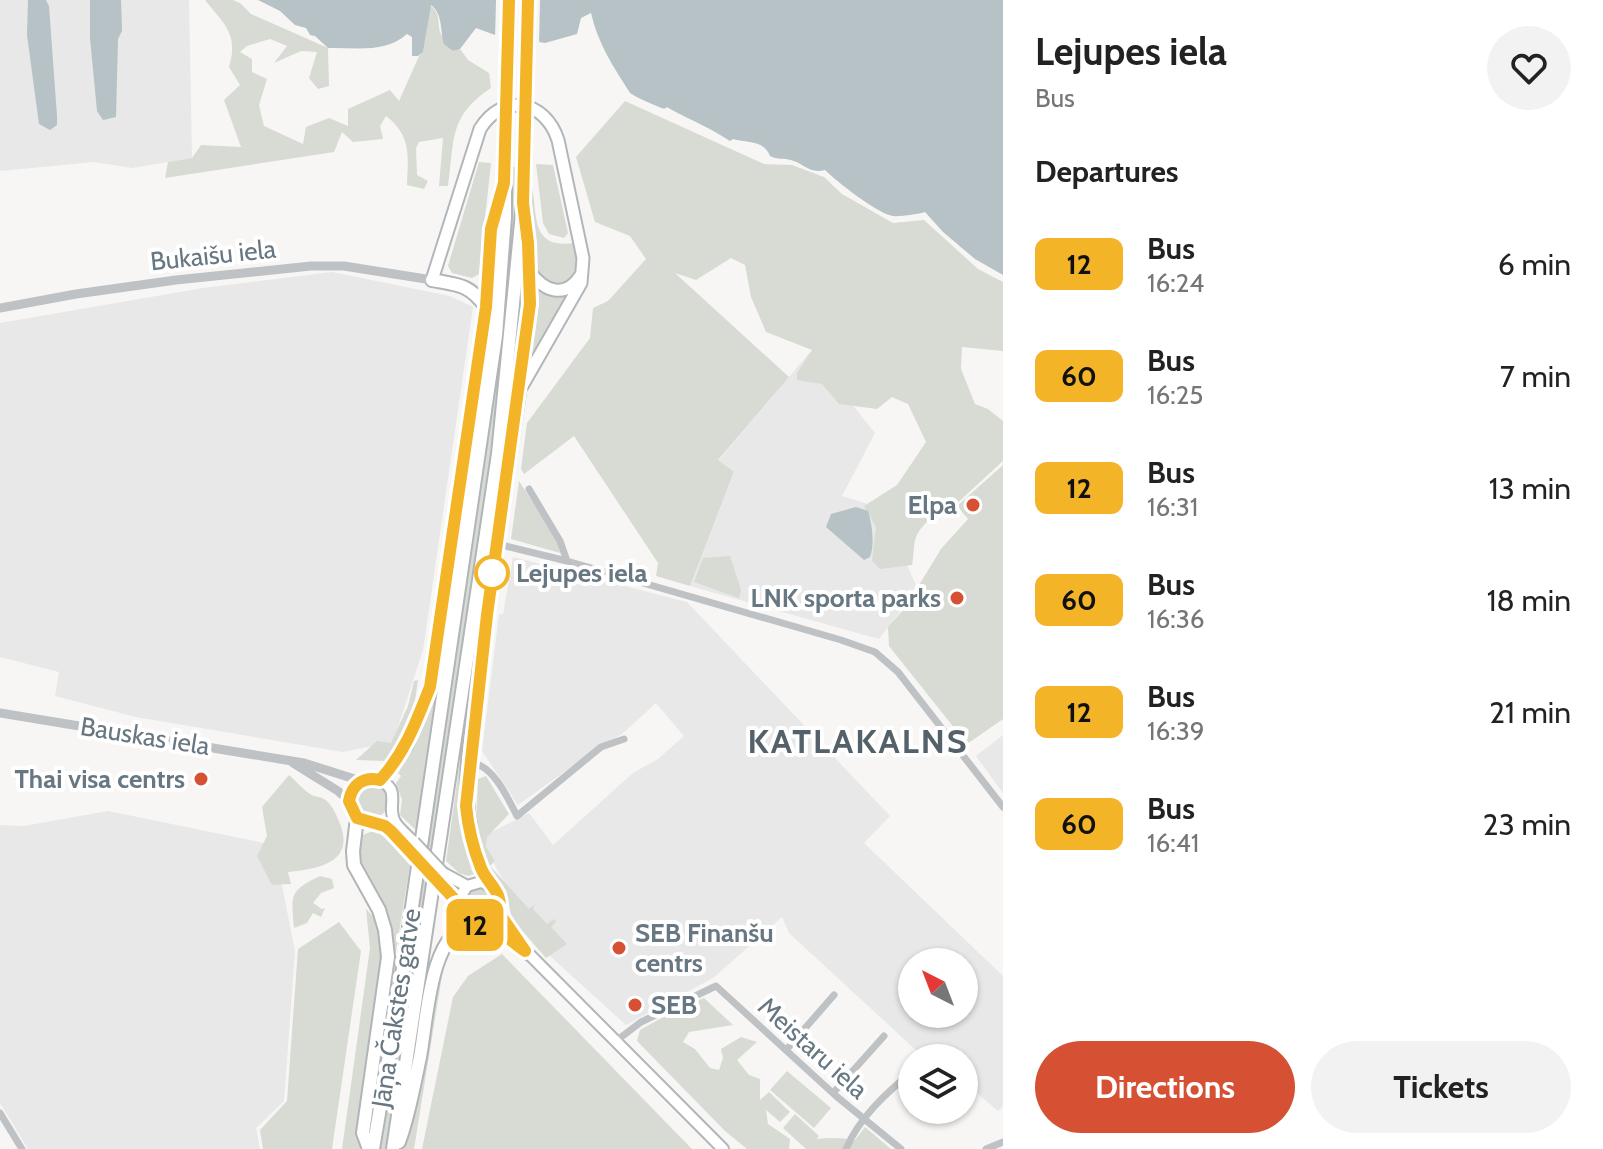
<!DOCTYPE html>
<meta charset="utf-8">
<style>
body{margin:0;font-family:Cabin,sans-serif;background:#f2f2f2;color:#222;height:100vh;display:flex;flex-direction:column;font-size:30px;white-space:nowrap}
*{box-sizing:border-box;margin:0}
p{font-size:26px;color:#767676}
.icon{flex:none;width:44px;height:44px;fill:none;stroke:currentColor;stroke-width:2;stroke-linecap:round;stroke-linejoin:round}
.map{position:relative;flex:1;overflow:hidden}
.sheet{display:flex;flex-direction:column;background:#fff;width:600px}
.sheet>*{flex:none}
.badge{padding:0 16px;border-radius:12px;font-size:28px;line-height:52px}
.needle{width:52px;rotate:318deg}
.tools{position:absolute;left:898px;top:948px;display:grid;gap:16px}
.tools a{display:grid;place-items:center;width:80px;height:80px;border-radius:50%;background:#fff;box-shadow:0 2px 6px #0004;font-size:40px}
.map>.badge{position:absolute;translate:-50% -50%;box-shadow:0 0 0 4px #fff}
h2{padding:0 32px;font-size:30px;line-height:72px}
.round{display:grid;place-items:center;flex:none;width:84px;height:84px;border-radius:42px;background:#f2f2f2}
.overview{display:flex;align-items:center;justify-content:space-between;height:136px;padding:0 32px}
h1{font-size:38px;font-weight:700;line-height:60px}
.primary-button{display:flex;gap:16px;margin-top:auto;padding:16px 32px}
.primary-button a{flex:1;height:92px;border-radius:48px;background:#d65134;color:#fff;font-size:32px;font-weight:700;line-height:92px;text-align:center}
.primary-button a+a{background:#f2f2f2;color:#222}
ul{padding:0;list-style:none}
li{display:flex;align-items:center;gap:24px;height:112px;padding:0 32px}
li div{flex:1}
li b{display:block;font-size:30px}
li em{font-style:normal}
li .badge{min-width:88px;font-weight:700;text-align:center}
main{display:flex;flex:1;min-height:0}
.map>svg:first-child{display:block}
.built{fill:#e7e8e7;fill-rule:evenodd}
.green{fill:#d7dbd3}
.water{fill:#b6c2c5}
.pier{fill:#f7f6f4}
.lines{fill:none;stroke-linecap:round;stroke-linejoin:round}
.secondary-casing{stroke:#b0b6ba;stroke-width:14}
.primary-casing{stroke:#b2b6ba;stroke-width:15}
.trunk-casing{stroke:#b1b5b8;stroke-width:16}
.minor{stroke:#bec2c5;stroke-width:7}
.tertiary{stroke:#bec2c5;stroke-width:9}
.secondary{stroke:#fff;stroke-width:10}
.primary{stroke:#fff;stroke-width:11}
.trunk{stroke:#fff;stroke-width:12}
.secondary-bridge-casing{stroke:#b0b6ba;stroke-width:14;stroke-linecap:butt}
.trunk-bridge-casing{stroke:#b1b5b8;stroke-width:16;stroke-linecap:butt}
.secondary-bridge{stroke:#fff;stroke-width:10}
.trunk-bridge{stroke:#fff;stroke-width:12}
.line-casing{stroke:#fff;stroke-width:18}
.line{stroke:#f4b427;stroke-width:12}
.poi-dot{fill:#d65134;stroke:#fff;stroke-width:3}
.stop-dot{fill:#fff;stroke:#f4b427;stroke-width:4}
.labels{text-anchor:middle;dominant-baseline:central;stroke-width:8;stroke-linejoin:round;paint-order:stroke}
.street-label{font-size:26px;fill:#687883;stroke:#fff}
.poi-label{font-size:26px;font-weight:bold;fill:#687883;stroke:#fff;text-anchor:end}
.stop-label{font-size:26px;font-weight:bold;fill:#687883;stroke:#fff;text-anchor:start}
.district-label{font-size:34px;font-weight:bold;letter-spacing:2px;fill:#556168;stroke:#fff}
</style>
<main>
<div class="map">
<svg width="1003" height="1149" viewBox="0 0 1003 1149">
<rect width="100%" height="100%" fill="#f7f6f4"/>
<path class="built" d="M0,0H189L192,158L132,168L94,162L0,171Z
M332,272L450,296L473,307L423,650L393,742L343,752L136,717L55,696L59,672L0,657V323L203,288Z
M810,352L875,433L842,496L881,508L916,585L904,607L879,639L690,586L734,473L718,461Z
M513,557L687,602L890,816L864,843L1003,976V1106L998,1111L964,1082V1058H931L918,1052L789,933L782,917L713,978L626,1025L540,947L485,847L482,837L529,813L553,845L633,773L658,759L684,736L656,703L622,734L599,747L518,805L482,751L499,614H503ZM912,962H964V1014H912Z
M1003,735V793L976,756Z
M108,811L274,845L295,951L284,1101L256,1128L260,1149H28L0,1103V825L24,826Z"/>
<path class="green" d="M205,0H233L240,3L251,14L328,48L329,86L318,89L309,78L317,52L301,51L274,63L287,46L270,39L247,46L240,52L252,59V72L267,79L259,105L264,126L303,144L306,127L329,118L348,126V109L390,90L399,101L419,56L423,52L430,5C441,14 437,20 440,32C442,38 449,46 453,51L460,49L468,60L489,73L491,88C448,117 455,139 448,186H439L443,138L419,142L416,148L417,175L428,181L424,189L407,185C408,156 412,136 386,116L380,126L383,139L353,142L342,132L334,152L165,178L168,162L192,158L201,145L241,147L224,100L240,85L229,67C239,34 224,24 205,0Z
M625,101L764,164L792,165L824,177L842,194L893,223L924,220L978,269L1003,282V351L962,347L961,369L975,404L988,409L1003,421V461L953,507C940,508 921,525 916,537C913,545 914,556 912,565L880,569L872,561L876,527L864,506L897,485L926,442L908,404L892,397L877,409L839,404L822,384L797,380V373L812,350L766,332L751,297L745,265L731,258L696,280L675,273L789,377L718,460L734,472L690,586L656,576L658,563L574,436L524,474L521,469L527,423L590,338L593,308L608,301L646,259L630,236L595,222L576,157Z
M479,162L491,163L479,274L472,278L452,273L448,266Z
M536,164L553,165L568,233L564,238L549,234L543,223Z
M512,167H516C512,316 490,464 468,611C441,791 414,970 386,1149H377L510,223Z
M530,181C540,209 526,250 575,243C578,259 579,274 565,284L552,286L538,275L535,268Z
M499,219L493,317L416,830L400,815L402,800L396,783L401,776L398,773L412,748L431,697Z
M535,286C547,297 557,295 572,291L529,363Z
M1003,465V719L967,744L889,646L888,627L905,608L941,549L968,519L957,506Z
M519,481L558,541L560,553L511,539Z
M730,556L741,590L739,598L694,582L703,558Z
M418,680L414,708L392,758L386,761L356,760L377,741L391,743L408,706L414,681Z
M467,711L460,807L474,867L471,869L474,874L468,876L459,873L446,861Z
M289,775C296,781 304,791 312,795C316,797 321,797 324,799C331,803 335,812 338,819C358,862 320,869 288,872L291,884L272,885L257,856L267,836L262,807Z
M486,776L509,814L487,837L486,847L495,861L490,866L529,909L535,904L533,909L547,924L554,919L556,922L551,927L567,944L546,958L512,919L506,891L490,870L476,822L478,779Z
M356 802a16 16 0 1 1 32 0a16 16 0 1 1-32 0Z
M373,831L383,835L410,865L389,994C392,971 396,947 389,925C378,891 355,874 360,836Z
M320,876L332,879L334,888L321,893L313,903L322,909L325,908L321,917L313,913L307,923L294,928C291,895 289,891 320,876Z
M463 905a16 16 0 1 1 32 0a16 16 0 1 1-32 0Z
M366,909L377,920L384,964L360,1149H342L370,948Z
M339,922L361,951L332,1149H263L260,1130L287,1101L298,949Z
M502,954L692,1149H422L453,997L468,976Z
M445,957L414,1149H402L437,978Z
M704,998L733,1025L689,1032L683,1042L695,1049L710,1068L719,1070L723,1058L721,1049L741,1037L757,1042L737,1060L749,1075L760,1079V1100L769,1092L790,1112L780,1122L766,1110L768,1124L790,1139L789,1149H747L725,1131L637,1041L640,1030L681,1007Z
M787,1071L831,1108L814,1128L770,1090Z
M795,1114L819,1136L817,1139C829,1137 843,1138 855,1140L865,1127L891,1149H806L783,1128Z"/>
<path class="water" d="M28,0H46L49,6L57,116V125L50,130L39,124L27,35Z
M90,0H121L122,31L118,39L116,117L103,120L97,111L90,38Z
M258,0H1003V275L975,259L943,232L925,212C919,214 899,217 893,216C878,214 836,181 825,170C809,174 805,164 791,160C783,158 778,160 770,156C764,140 747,143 733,139L730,141C712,129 691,120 672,110C661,103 671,112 659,107C650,103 639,99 630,93C613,66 598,44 591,13L581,18L577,34L545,43L495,35L476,28L460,49L453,51L444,44C440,31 443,14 431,5L423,52L418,56H412V37L407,34C384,54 356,47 328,48L315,36L310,35L306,28L295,25L280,11Z
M856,507L868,511C872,524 875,544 870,557L864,560L826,527L831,514Z"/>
<path class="pier" d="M496,0H540L539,46L495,40Z"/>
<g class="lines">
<g class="secondary-casing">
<path id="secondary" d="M412,853L385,826L362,821L353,813L349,801L356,785L374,779C405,787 385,805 395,822C399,829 408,836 414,842
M443,873L467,886
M442,883C446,889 455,896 457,903C460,910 458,915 464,920C490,944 522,893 481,882L467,886L457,902
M499,913L522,946
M487,925L531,956L723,1149"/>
</g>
<g class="primary-casing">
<path id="primary" d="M530,272C544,291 565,300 581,275
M432,280L480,129C503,92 545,100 558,140L583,258L581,283L522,386"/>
</g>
<g class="trunk-casing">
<path id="trunk" d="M432,280C459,285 469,284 486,307
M380,780L406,746L430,687L486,307L491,229L500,198
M357,818L353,851L354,865L379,910L385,930L388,957L363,1133L369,1149
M488,884C453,812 470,746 480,670C489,595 500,521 511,447C522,370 536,295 525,218
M399,1142C409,1115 414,1085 420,1057C427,1022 429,933 471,924
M373,1149L398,1002L496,336L505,217V154
M393,1149L498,454L523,203L524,154"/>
</g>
<path class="minor" d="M529,489L560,541L567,561
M497,544L567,561L841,640L875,652L898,672L1003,807
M470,763C492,763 508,798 517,816L601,747L624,739
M616,1041L641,1022L716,986L836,1096L901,1149
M786,1050L834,995
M833,1093L884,1036
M0,1113L22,1149
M846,1149C859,1118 886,1093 912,1072
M986,1149L1003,1142"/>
<path class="tertiary" d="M0,308L76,294L176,280L311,266H344L432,280
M0,713L304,763L361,781
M293,763L338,791L349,801"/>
<use href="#secondary" class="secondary"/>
<use href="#primary" class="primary"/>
<use href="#trunk" class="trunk"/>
<g class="secondary-bridge-casing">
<path id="secondary-bridge" d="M414,842L443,873
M412,853L442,883"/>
</g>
<g class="trunk-bridge-casing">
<path id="trunk-bridge" d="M505,154L509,0
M524,154L528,0"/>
</g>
<use href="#secondary-bridge" class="secondary-bridge"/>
<use href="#trunk-bridge" class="trunk-bridge"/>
</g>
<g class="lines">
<g class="line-casing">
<path id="line" d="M509,0L504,183L491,229L486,307L430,687C416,722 405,753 380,780C364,776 352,784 349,801L357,818L385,826L391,831L457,902C458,928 471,921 487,925C500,929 514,944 525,951L499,913C504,892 488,885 481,868C473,848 468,827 466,806L487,615L530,304L528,243L523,203L528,0"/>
</g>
<use href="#line" class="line"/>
</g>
<g class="poi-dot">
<circle cx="973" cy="505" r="8"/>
<circle cx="957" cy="598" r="8"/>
<circle cx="201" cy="779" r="8"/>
<circle cx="619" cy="948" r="8"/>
<circle cx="635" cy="1005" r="8"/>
</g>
<circle class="stop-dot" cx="492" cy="573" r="16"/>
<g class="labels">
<g class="street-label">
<text transform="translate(213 255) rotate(-6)">Bukaišu iela</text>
<text transform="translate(145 736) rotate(9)">Bauskas iela</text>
<text transform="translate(396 1008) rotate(-81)">Jāņa Čakstes gatve</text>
<text transform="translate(813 1048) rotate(42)">Meistaru iela</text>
</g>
<g class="poi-label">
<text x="957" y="505">Elpa</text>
<text x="941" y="598">LNK sporta parks</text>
<text x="185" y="779">Thai visa centrs</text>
<text x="635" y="933" text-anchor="start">SEB Finanšu<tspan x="635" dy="30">centrs</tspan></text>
<text x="651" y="1005" text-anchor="start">SEB</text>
</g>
<g class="stop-label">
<text x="516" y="573">Lejupes iela</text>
</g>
<g class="district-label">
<text x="858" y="741">KATLAKALNS</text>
</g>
</g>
</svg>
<div class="tools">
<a><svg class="needle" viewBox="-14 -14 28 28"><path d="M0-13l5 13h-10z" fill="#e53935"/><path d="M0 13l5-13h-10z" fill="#767676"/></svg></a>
<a><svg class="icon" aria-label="layers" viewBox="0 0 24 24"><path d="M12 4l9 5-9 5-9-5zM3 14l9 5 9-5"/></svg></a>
</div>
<b class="badge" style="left:475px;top:925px;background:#f4b427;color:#111">12</b>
</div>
<section class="sheet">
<div class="overview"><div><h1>Lejupes iela</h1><p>Bus</p></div><a class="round"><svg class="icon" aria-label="heart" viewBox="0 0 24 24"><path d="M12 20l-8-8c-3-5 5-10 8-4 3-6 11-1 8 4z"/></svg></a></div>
<h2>Departures</h2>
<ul>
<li><span class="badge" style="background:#f4b427;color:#111">12</span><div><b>Bus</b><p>16:24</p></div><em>6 min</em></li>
<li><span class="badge" style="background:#f4b427;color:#111">60</span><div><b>Bus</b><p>16:25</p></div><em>7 min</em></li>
<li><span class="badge" style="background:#f4b427;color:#111">12</span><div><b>Bus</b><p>16:31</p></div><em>13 min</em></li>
<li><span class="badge" style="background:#f4b427;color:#111">60</span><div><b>Bus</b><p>16:36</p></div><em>18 min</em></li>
<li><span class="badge" style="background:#f4b427;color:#111">12</span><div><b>Bus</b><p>16:39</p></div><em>21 min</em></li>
<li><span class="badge" style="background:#f4b427;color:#111">60</span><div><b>Bus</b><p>16:41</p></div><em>23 min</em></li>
</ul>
<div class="primary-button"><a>Directions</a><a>Tickets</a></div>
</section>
</main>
